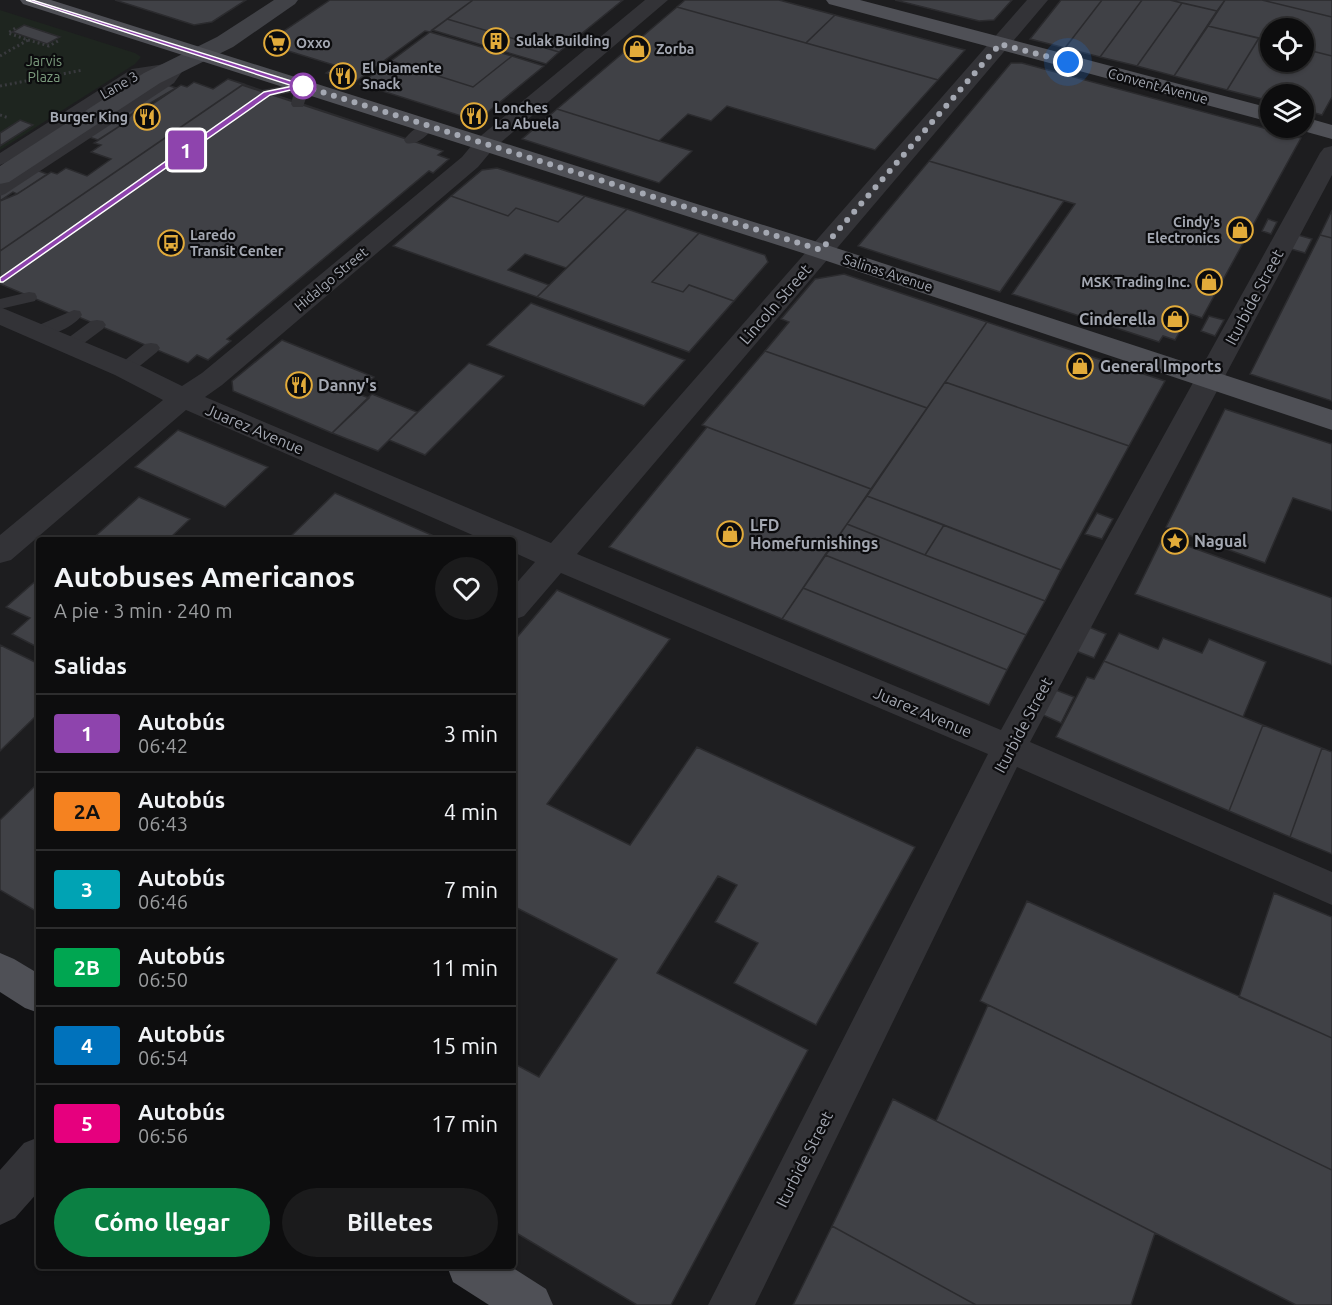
<!DOCTYPE html>
<html lang="es">
<meta charset="utf-8">
<style>
body{margin:0;font-family:Ubuntu,sans-serif;background:#1b1b1c;color:#f1f3f6;height:100vh;display:flex;flex-direction:column;font-size:22px;white-space:nowrap}
*{box-sizing:border-box;margin:0}
p{font-size:20px;color:#9a9c9e}
.icon{flex:none;width:33px;height:33px;fill:none;stroke:currentColor;stroke-width:2;stroke-linecap:round;stroke-linejoin:round}
.map{position:relative;flex:1;overflow:hidden}
.panel{position:absolute;left:36px;top:537px;width:480px;height:732px;display:flex;flex-direction:column;background:#0d0d0e;border-radius:6px;box-shadow:0 2px 4px #0004,0 0 0 2px #2d2d2e}
.panel>*{flex:none}
.badge{padding:0 12px;border-radius:4px;font-size:21px;line-height:39px}
.controls{position:absolute;left:1260px;top:18px;display:grid;gap:12px}
.controls a{display:grid;place-items:center;width:54px;height:54px;border-radius:50%;background:#0d0d0e;box-shadow:0 2px 4px #0004,0 0 0 2px #2d2d2e;font-size:30px}
.you{position:absolute;width:30px;height:30px;margin:-15px;border:4px solid #fff;border-radius:50%;background:#1a73e8;box-shadow:0 0 0 9px #1a73e833}
.map>.badge{position:absolute;translate:-50% -50%;box-shadow:0 0 0 3px #fff}
h2{padding:0 18px;font-size:22px;line-height:54px}
.round{display:grid;place-items:center;flex:none;width:63px;height:63px;border-radius:32px;background:#1b1b1c}
.headline{display:flex;align-items:center;justify-content:space-between;height:102px;padding:0 18px}
h1{font-size:28px;font-weight:700;line-height:45px}
.primary-button{display:flex;gap:12px;margin-top:auto;padding:12px 18px}
.primary-button a{flex:1;height:69px;border-radius:36px;background:#0b8043;color:#fff;font-size:24px;font-weight:700;line-height:69px;text-align:center}
.primary-button a+a{background:#1b1b1c;color:#f1f3f6}
ul{padding:0;list-style:none}
li{display:flex;align-items:center;gap:18px;height:78px;padding:0 18px;border-top:2px solid #2d2d2e}
li div{flex:1}
li b{display:block;font-size:22px}
li em{font-style:normal}
li .badge{min-width:66px;font-weight:700;text-align:center}
.map>svg:first-child{display:block}
.built{fill:#1d1d1f;fill-rule:evenodd}
.green{fill:#1e251f}
.building{fill:#404146;stroke:#2b2b2e;stroke-width:1.5}
.lines{fill:none;stroke-linecap:round;stroke-linejoin:round}
.path{stroke:#393a3e;stroke-width:3;stroke-dasharray:2 3;stroke-linecap:butt}
.lane{fill:#333337;fill-rule:evenodd}
.street{fill:#333337;fill-rule:evenodd}
.secondary{fill:#414247;fill-rule:evenodd}
.primary{fill:#4f5056;fill-rule:evenodd}
.line{fill:#8e44ad;stroke:#fff;stroke-width:1.5}
.walk{stroke:#a4a8b2;stroke-width:6;stroke-dasharray:0 10.8}
.stop-dot{fill:#fff;stroke:#8e44ad;stroke-width:3}
.labels{text-anchor:middle;dominant-baseline:central;stroke-width:4.5;stroke-linejoin:round;paint-order:stroke}
.far-poi-label{font-size:14px;font-weight:bold;fill:#a4a8b2;stroke:#0c0c0e;text-anchor:start}
.far-park-label{font-size:14px;fill:#7c9c7e;stroke:#0c0c0e}
.far-street-label{font-size:14px;fill:#a4a8b2;stroke:#0c0c0e}
.street-label{font-size:16px;fill:#a4a8b2;stroke:#0c0c0e}
.poi-label{font-size:16px;font-weight:bold;fill:#a4a8b2;stroke:#0c0c0e;text-anchor:start}
</style>
<div class="map">
<svg width="1332" height="1305" viewBox="0 0 1332 1305">
<rect width="100%" height="100%" fill="#111113"/>
<path class="built" d="M0,0H1332V1305H530L469,1266H513V540H39V995L0,971ZM1270,28H1304V62H1270ZM1270,94H1304V128H1270Z"/>
<path class="green" d="M0,10L135,53L141,57L135,64L0,150Z"/>
<path class="building" d="M115,0H246L212,22L194,25Z
M330,0H473L430,32L425,31L355,82L326,73L337,66L272,46V39Z
M473,0H623L559,52L447,19Z
M685,0H779L835,15L806,43L677,7Z
M895,0H1012L994,20L979,21Z
M1061,0H1102L1065,48L1030,39Z
M1102,0H1142L1100,57L1065,48Z
M1142,0H1170L1182,3L1137,66L1100,57Z
M1170,0H1225L1217,11Z
M1225,0H1262L1332,17V56L1304,49V28H1270V41L1208,26Z
M1262,0H1332V17Z
M1182,3L1217,11L1174,76L1137,66Z
M677,7L806,43L938,80L875,150L727,106L711,121L688,114L659,141L557,109Z
M835,15L965,50L938,80L806,43Z
M447,19L559,52L546,64L432,30Z
M24,25L60,37L47,44L12,32Z
M1208,26L1259,38L1227,90L1174,76Z
M430,32L512,56L473,87L391,61Z
M1259,38L1270,41V62H1304V49L1332,56V97L1322,115L1304,110V94H1270V101L1227,90Z
M512,56L544,66L477,121L360,84L391,61L473,87Z
M1011,63H1022L1301,138L1202,318L1190,314L1175,340L1163,336L1159,342L1012,294L1075,204L929,161Z
M228,79L443,151L438,155L449,159L433,173L429,171L227,339L231,341L208,360L197,355L188,363L0,284V201L17,194L51,172L57,174L66,168L87,176L111,159L91,152L101,145L94,143L123,124L134,112L151,105L181,85L187,87L194,82L213,89Z
M228,79L244,84L0,251V201L17,194L51,172L57,174L66,168L87,176L111,159L91,152L101,145L94,143L123,124L134,112L151,105L181,85L187,87L194,82L213,89Z
M161,83L176,88L118,122L123,124L98,140L83,135Z
M242,85L443,151L438,155L449,159L433,173L429,171L227,339L231,341L208,360L197,355L188,363L0,284V251Z
M557,109L659,141L692,151L659,183L522,139Z
M20,120L33,125L0,146V133Z
M929,161L1064,201L1000,292L858,246Z
M31,168L47,174L17,194L13,192L0,201V189Z
M497,168L585,196L558,222L516,208L508,216L451,196L482,170Z
M451,196L508,216L516,208L558,222L585,196L627,209L566,268L525,254L508,270L549,285L537,297L393,246Z
M627,209L699,233L652,282L683,292L689,285L734,301L689,352L537,297Z
M1332,210V238L1320,235Z
M1268,219L1277,222L1271,234L1262,231Z
M699,233L765,255L768,262L734,301L689,285L683,292L652,282Z
M1298,235L1312,239L1305,253L1291,249Z
M1320,235L1332,238V401L1250,374Z
M844,274L987,322L927,408L765,351L789,322L781,319L815,279Z
M531,303L685,360L644,406L487,345Z
M1209,316L1224,320L1215,336L1201,331Z
M987,322L1165,381L1129,446L945,382Z
M282,340L374,377L356,393L369,398L332,433L233,391L232,381Z
M765,351L927,408L871,489L702,425Z
M469,363L504,376L425,455L389,440Z
M945,382L1129,446L1061,570L867,496Z
M372,394L417,412L378,451L332,433Z
M1225,409L1332,444V511L1293,498L1265,563L1166,527Z
M707,427L871,489L782,619L609,547Z
M178,430L268,467L225,507L135,467Z
M335,493L443,540H287Z
M867,496L944,525L925,555L847,524Z
M139,497L190,519L170,538L174,540H91Z
M1097,513L1113,519L1102,539L1085,534Z
M847,524L925,555L1045,601L1026,635L825,555Z
M944,525L1061,570L1045,601L925,555Z
M1163,537L1332,598V665L1135,594Z
M825,555L1026,635L1007,670L803,588Z
M39,578V648L12,634L30,618L6,607Z
M803,588L1007,670L989,705L782,619Z
M557,590L670,639L547,804L630,845L697,747L915,847L816,1025L734,983L758,943L715,922L737,885L718,876L657,973L808,1050L671,1305H637L513,1231V1063L539,1077L617,959L513,906V642Z
M1089,627L1106,634L1094,658L1076,651Z
M1119,633L1158,649L1163,638L1202,653L1209,639L1266,662L1243,717L1104,661Z
M0,645L39,664V721L34,718L0,751Z
M1104,661L1263,725L1229,811L1056,737L1087,677L1094,679Z
M1056,690L1074,697L1061,723L1043,715Z
M1263,725L1322,748L1290,837L1229,811Z
M1322,748L1332,752V854L1290,837Z
M39,782V913L0,890V820Z
M1274,893L1332,917V1038L1239,997Z
M1027,901L1332,1038V1170L980,1001Z
M988,1005L1332,1170V1305H1296L936,1121Z
M893,1099L1155,1233L1131,1305H976L832,1226Z
M832,1226L976,1305H793Z"/>
<g class="lines">
<path class="path" d="M28,40L49,46L58,41
M0,56L28,40L8,33L17,27
M0,86L83,70
M0,115L9,118"/>
<path class="lane" d="M178,62L186,66L174,83L5,194L0,196V184L164,77L168,72L141,76L5,163L0,165V153L132,69Z
M303,82L310,86L303,107H293L291,104L294,92L267,97L260,93L262,90Z
M428,122L435,126C428,135 417,146 406,143L404,140C409,133 419,124 428,122Z
M29,292L35,293L37,297L35,301L0,309V299Z
M74,310L80,311L82,315C74,327 46,340 32,336L29,332L32,328Z
M97,320L103,321L106,325L103,329L76,349H64L61,345L64,341L91,321Z
M151,343L157,344L160,348L157,352L131,373H119L116,369L119,365L145,344Z"/>
<path class="street" d="M645,0H668L493,149L478,167L222,385L205,397L551,543L1027,0H1048L577,554L1001,730L1320,153L1324,148L1332,146V175L1030,742L1332,872V905L1017,767L755,1305H708L988,754L561,573L524,616L513,620V587L535,562L513,552V540H484L186,410L11,560L0,563V535L163,400L115,375L0,325V307L135,363L182,386L202,373L462,157L477,139Z
M39,1137V1191L15,1218L0,1225V1170L24,1143Z"/>
<path class="secondary" d="M274,0H298L295,4L233,47L160,83L9,182L0,184V166L144,73L217,37Z"/>
<path class="primary" d="M20,0H51L830,246L1332,410V430L812,256L23,4Z
M826,0H860L1270,108V122L829,4Z
M1304,117L1332,125V139L1296,129L1304,128Z
M0,953L14,959L39,974V1013L25,1008L0,992Z
M447,1266H510L546,1289L553,1305H489L453,1282Z"/>
</g>
<path class="line" d="M26,0H32L307,86L270,95L3,282H0V278L264,92L293,86Z"/>
<g class="lines">
<path class="walk" d="M303,86L821,250L1000,44L1068,62"/>
</g>
<defs>
<g id="building-ring" transform="scale(1.35)"><circle r="9.5" fill="#0c0c0e" stroke="#e2ab3a" stroke-width="1.5"/><path d="M-4-6H4V6H1V3H-1V6H-4ZM-2.5-4.3h1.7v1.8h-1.7ZM.8-4.3h1.7v1.8H.8ZM-2.5-1h1.7V.8h-1.7ZM.8-1h1.7V.8H.8Z" fill="#e2ab3a"/></g>
<g id="supermarket-ring" transform="scale(1.35)"><circle r="9.5" fill="#0c0c0e" stroke="#e2ab3a" stroke-width="1.5"/><path d="M-6-5.5h2.5l.6 2H6L4.5 2H-2.5L-4.4-4H-6ZM-1.5 3.2a1.3 1.3 0 1 0 .1 0ZM3 3.2a1.3 1.3 0 1 0 .1 0Z" fill="#e2ab3a"/></g>
<g id="shop-ring" transform="scale(1.35)"><circle r="9.5" fill="#0c0c0e" stroke="#e2ab3a" stroke-width="1.5"/><path d="M-5-2.5h2.3a2.7 3.5 0 0 1 5.4 0H5L5.5 6h-11ZM-1.5-2.5h3a1.5 2.3 0 0 0-3 0Z" fill="#e2ab3a"/></g>
<g id="restaurant-ring" transform="scale(1.35)"><circle r="9.5" fill="#0c0c0e" stroke="#e2ab3a" stroke-width="1.5"/><path d="M-5-6h1v4h1v-4h1v4h1v-4h1v5L-1.5 .5V6h-2V.5L-5-1ZM5-6V6H3V1.5H1.5Q1.5-4 5-6Z" fill="#e2ab3a"/></g>
<g id="bus-ring" transform="scale(1.35)"><circle r="9.5" fill="#0c0c0e" stroke="#e2ab3a" stroke-width="1.5"/><path d="M-5-6H5V4H4V6H2V4H-2V6H-4V4H-5ZM-3.5-4V0h7V-4ZM-3.5 1.2v1.5H-2V1.2ZM2 1.2v1.5H3.5V1.2Z" fill="#e2ab3a"/></g>
<g id="sight-ring" transform="scale(1.35)"><circle r="9.5" fill="#0c0c0e" stroke="#e2ab3a" stroke-width="1.5"/><path d="M0-6L1.8-2.2L6-1.7L2.9 1.2L3.7 5.4L0 3.3L-3.7 5.4L-2.9 1.2L-6-1.7L-1.8-2.2Z" fill="#e2ab3a"/></g>
</defs>
<g fill-rule="evenodd">
<use href="#building-ring" x="496" y="41"/>
<use href="#supermarket-ring" x="277" y="43"/>
<use href="#shop-ring" x="637" y="49"/>
<use href="#restaurant-ring" x="343" y="76"/>
<use href="#restaurant-ring" x="474" y="116"/>
<use href="#restaurant-ring" x="147" y="117"/>
<use href="#shop-ring" x="1240" y="230"/>
<use href="#bus-ring" x="171" y="243"/>
<use href="#shop-ring" x="1209" y="282"/>
<use href="#shop-ring" x="1175" y="319"/>
<use href="#shop-ring" x="1080" y="366"/>
<use href="#restaurant-ring" x="299" y="385"/>
<use href="#shop-ring" x="730" y="534"/>
<use href="#sight-ring" x="1175" y="541"/>
</g>
<circle class="stop-dot" cx="303" cy="86" r="12"/>
<g class="labels">
<g class="far-poi-label">
<text x="516" y="41">Sulak Building</text>
<text x="296" y="43">Oxxo</text>
<text x="656" y="49">Zorba</text>
<text x="362" y="68">El Diamente<tspan x="362" dy="16">Snack</tspan></text>
<text x="494" y="108">Lonches<tspan x="494" dy="16">La Abuela</tspan></text>
<text x="128" y="117" text-anchor="end">Burger King</text>
<text x="1220" y="222" text-anchor="end">Cindy's<tspan x="1220" dy="16">Electronics</tspan></text>
<text x="190" y="235">Laredo<tspan x="190" dy="16">Transit Center</tspan></text>
<text x="1190" y="282" text-anchor="end">MSK Trading Inc.</text>
</g>
<g class="far-park-label">
<text x="44" y="61">Jarvis<tspan x="44" dy="16">Plaza</tspan></text>
</g>
<g class="far-street-label">
<text transform="translate(119 85) rotate(-30)">Lane 3</text>
<text transform="translate(1158 86) rotate(15)">Convent Avenue</text>
<text transform="translate(888 273) rotate(18)">Salinas Avenue</text>
<text transform="translate(331 279) rotate(-40)">Hidalgo Street</text>
</g>
<g class="street-label">
<text transform="translate(1254 297) rotate(-62)">Iturbide Street</text>
<text transform="translate(775 304) rotate(-49)">Lincoln Street</text>
<text transform="translate(255 429) rotate(23)">Juarez Avenue</text>
<text transform="translate(923 712) rotate(23)">Juarez Avenue</text>
<text transform="translate(1023 725) rotate(-62)">Iturbide Street</text>
<text transform="translate(804 1159) rotate(-63)">Iturbide Street</text>
</g>
<g class="poi-label">
<text x="1156" y="319" text-anchor="end">Cinderella</text>
<text x="1100" y="366">General Imports</text>
<text x="318" y="385">Danny's</text>
<text x="750" y="525">LFD<tspan x="750" dy="18">Homefurnishings</tspan></text>
<text x="1194" y="541">Nagual</text>
</g>
</g>
</svg>
<div class="controls">
<a><svg class="icon" aria-label="locate" viewBox="0 0 24 24"><circle cx="12" cy="12" r="6"/><path d="M12 2v4M12 18v4M2 12h4M18 12h4"/></svg></a>
<a><svg class="icon" aria-label="layers" viewBox="0 0 24 24"><path d="M12 4l9 5-9 5-9-5zM3 14l9 5 9-5"/></svg></a>
</div>
<div class="you" style="left:1068px;top:62px"></div>
<b class="badge" style="left:186px;top:150px;background:#8e44ad;color:#fff">1</b>
<section class="panel">
<div class="headline"><div><h1>Autobuses Americanos</h1><p>A pie · 3 min · 240 m</p></div><a class="round"><svg class="icon" aria-label="heart" viewBox="0 0 24 24"><path d="M12 20l-8-8c-3-5 5-10 8-4 3-6 11-1 8 4z"/></svg></a></div>
<h2>Salidas</h2>
<ul>
<li><span class="badge" style="background:#8e44ad;color:#fff">1</span><div><b>Autobús</b><p>06:42</p></div><em>3 min</em></li>
<li><span class="badge" style="background:#f58220;color:#111">2A</span><div><b>Autobús</b><p>06:43</p></div><em>4 min</em></li>
<li><span class="badge" style="background:#00a3b4;color:#fff">3</span><div><b>Autobús</b><p>06:46</p></div><em>7 min</em></li>
<li><span class="badge" style="background:#00a651;color:#fff">2B</span><div><b>Autobús</b><p>06:50</p></div><em>11 min</em></li>
<li><span class="badge" style="background:#0072bc;color:#fff">4</span><div><b>Autobús</b><p>06:54</p></div><em>15 min</em></li>
<li><span class="badge" style="background:#e6007e;color:#fff">5</span><div><b>Autobús</b><p>06:56</p></div><em>17 min</em></li>
</ul>
<div class="primary-button"><a>Cómo llegar</a><a>Billetes</a></div>
</section>
</div>
